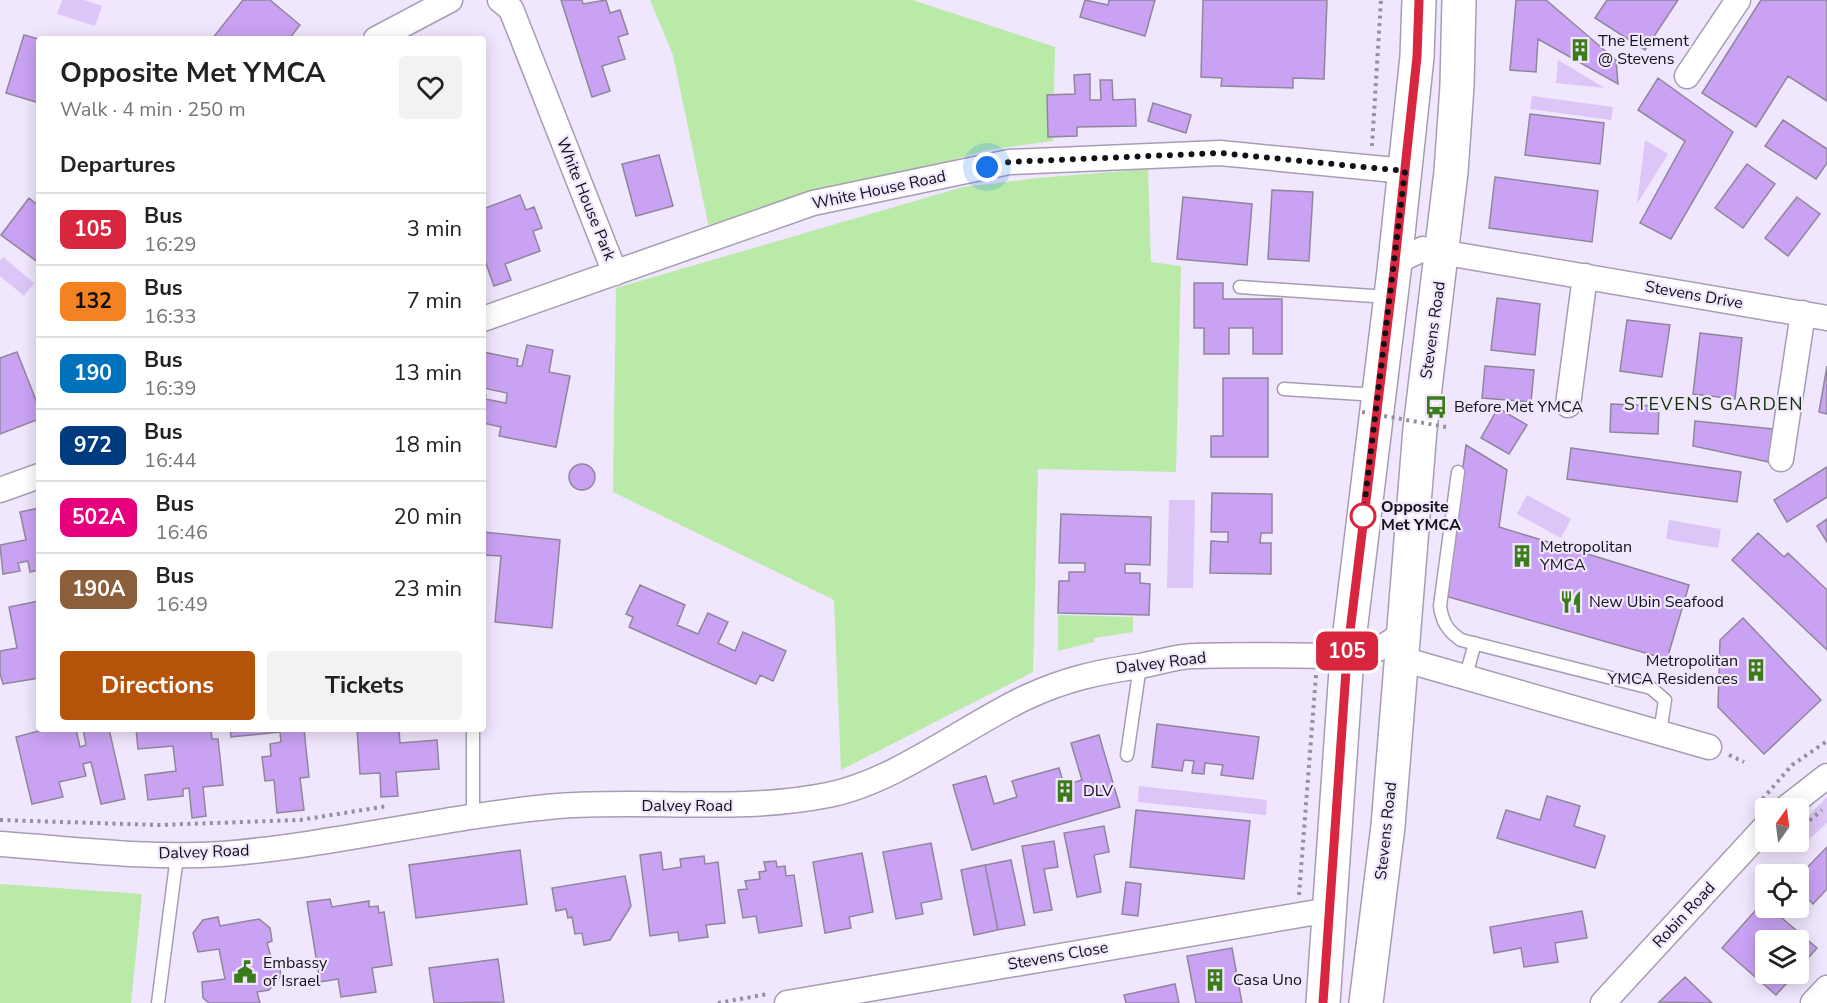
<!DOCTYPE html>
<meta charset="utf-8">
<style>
body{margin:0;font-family:"Nunito Sans",sans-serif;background:#f2f2f2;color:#222;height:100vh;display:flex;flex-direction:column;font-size:22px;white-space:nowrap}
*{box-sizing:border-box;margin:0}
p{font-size:20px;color:#767676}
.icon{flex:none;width:33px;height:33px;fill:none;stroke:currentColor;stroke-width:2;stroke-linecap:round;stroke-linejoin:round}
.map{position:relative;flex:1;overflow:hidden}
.side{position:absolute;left:36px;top:36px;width:450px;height:696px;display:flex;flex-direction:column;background:#fff;border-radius:6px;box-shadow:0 3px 15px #0003}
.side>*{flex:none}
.badge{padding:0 12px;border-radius:9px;font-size:21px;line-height:39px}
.needle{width:39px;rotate:14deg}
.controls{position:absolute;left:1755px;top:798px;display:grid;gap:12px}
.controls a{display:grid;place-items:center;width:54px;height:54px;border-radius:6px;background:#fff;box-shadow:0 3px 15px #0003;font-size:30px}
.you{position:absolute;width:30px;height:30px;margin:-15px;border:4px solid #fff;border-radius:50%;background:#1a73e8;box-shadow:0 0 0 9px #1a73e833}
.map>.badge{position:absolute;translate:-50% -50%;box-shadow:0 0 0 3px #fff}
h2{padding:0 24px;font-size:22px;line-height:54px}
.round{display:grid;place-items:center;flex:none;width:63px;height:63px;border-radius:6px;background:#f2f2f2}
.summary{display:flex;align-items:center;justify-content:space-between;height:102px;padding:0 24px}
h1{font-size:28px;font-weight:700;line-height:45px}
.cta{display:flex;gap:12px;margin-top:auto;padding:12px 24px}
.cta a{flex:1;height:69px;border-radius:6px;background:#b45309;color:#fff;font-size:24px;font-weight:700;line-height:69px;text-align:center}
.cta a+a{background:#f2f2f2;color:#222}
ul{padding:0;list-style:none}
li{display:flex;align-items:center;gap:18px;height:72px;padding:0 24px;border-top:2px solid #e0e0e0}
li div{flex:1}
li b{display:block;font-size:22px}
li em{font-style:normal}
li .badge{min-width:66px;font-weight:700;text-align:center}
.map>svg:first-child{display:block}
.green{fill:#baeaa8}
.water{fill:#dcc5f7}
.building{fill:#c9a2f3;stroke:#90869b;stroke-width:1.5}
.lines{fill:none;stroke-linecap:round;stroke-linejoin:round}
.lane-casing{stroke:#a79db3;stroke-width:15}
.street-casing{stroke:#a79db3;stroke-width:27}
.secondary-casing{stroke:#a79db3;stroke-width:36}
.path{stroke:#968f9f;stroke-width:4;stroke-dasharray:3 4.5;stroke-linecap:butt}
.lane{stroke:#fff;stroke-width:12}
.street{stroke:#fff;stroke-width:24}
.secondary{stroke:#fff;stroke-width:33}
.path-bridge{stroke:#968f9f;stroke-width:4;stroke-dasharray:3 4.5;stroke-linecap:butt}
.line-casing{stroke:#fff;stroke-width:14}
.line{stroke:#d7263d;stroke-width:9}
.walk{stroke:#131017;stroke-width:6;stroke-dasharray:0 10.8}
.stop-dot{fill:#fff;stroke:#d7263d;stroke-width:3}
.labels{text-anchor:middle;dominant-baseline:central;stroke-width:4.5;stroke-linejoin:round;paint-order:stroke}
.poi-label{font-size:16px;fill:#131017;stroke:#f0e6fd;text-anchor:start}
.street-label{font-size:16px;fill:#131017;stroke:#f0e6fd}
.stop-label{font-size:16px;font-weight:bold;fill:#131017;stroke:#f0e6fd;text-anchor:start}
.neighbourhood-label{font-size:18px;letter-spacing:1.5px;fill:#133204;stroke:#f0e6fd}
</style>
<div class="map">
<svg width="1827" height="1003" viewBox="0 0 1827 1003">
<rect width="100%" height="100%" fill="#f0e6fd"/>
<path class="green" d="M650,0H913L1055,47L1053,141L988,150L709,228L673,55Z
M1148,169L1151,262L1181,266L1176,472L1038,469L1033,672L841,770L834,600L613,492L616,288L963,187L1038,178Z
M1058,615L1133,617V632L1094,638V642L1058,651Z
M0,884L142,894L131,1003H0Z"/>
<path class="water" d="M62,0H84L102,6L95,26L57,14Z
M1558,60L1605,88L1556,83Z
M1532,96L1613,107L1611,120L1530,109Z
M1645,140L1668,154L1637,204Z
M3,257L34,283L24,296L0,276V261Z
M1527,495L1571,519L1561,538L1517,514Z
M1169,500H1195L1193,588H1167Z
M1669,520L1721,529L1718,548L1666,539Z
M1139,786L1267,800L1266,815L1138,802Z
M1827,797V823L1808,840L1799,831V825Z"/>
<path class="building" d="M243,0H270L300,25L289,39H212Z
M561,0H582L583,4L606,0L610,13L620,10L628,34L618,37L625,59L602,66L610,91L592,97Z
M1085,0L1108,5L1109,0H1155L1145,36L1080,17Z
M1203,0H1327L1324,79L1293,78V88L1221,86L1222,78L1201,77Z
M1516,0H1546L1616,60L1618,84L1538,39L1536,72L1510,70Z
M1607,0H1678L1645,50L1595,18Z
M1761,0H1827V101L1788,76L1756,127L1702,93Z
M24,35L39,39V103L6,93Z
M1090,74V100H1101L1100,80H1112L1113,100L1135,99L1136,126L1077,127V136L1048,137L1047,95L1075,94L1074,75Z
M1658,78L1733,132L1671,239L1640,223L1685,141L1638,110Z
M1153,103L1191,115L1186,133L1148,121Z
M1530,114L1604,123L1600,164L1525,155Z
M1783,120L1827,149V163L1816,179L1765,146Z
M659,155L673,206L636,216L622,164Z
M1747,164L1775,184L1743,228L1715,208Z
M1495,177L1598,191L1592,242L1489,228Z
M1272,190L1313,192L1309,261L1268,259Z
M520,195L526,210L534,207L542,228L533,231L540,251L505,264L511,280L494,286L483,255V209Z
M1183,197L1252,204L1247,265L1177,259Z
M1797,197L1820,214L1788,256L1765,238Z
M29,198L39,206V263L1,235Z
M1194,283H1223V299H1282V354H1253V328H1229V354H1204V328H1194Z
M1497,298L1540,304L1535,355L1491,350Z
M1627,320L1670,325L1662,377L1620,371Z
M1700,333L1742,338L1735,399L1693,394Z
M527,345L553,350L549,372L570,376L556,447L499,436L501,427L483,423V395H486L485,399L506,403L507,393L483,388V352L518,359L517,366H522Z
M17,352L39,408V419L0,434V358Z
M1485,366L1534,370L1531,402L1482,398Z
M1827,366V414L1819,412Z
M1223,378H1268V457H1211V436H1223Z
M1611,404L1659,406L1658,434L1610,432Z
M1498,408L1527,425L1509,454L1481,438Z
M1695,421L1773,429L1769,462L1693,446Z
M1466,445L1507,470L1499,527L1689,585L1667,659L1445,596Z
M1571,448L1741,472L1737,502L1567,479Z
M569 477a13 13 0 1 1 26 0a13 13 0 1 1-26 0Z
M1827,467V497L1787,522L1774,500Z
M1212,493L1272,494V533H1261L1260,543H1271V574L1210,573L1211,541L1228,542V532H1211Z
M39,508V570L30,572L28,561L18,563L20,571L3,574L0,545L26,540L20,512Z
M1061,514L1151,517L1150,565L1125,564V573H1140V583L1150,584L1149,615L1058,613L1059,581H1069V572H1085V563H1059Z
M1827,519V542L1817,526Z
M483,532L560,540L552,628L495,622L501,556L483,555Z
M1758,533L1784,557L1788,553L1827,590V650L1732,560Z
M640,585L685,605L677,625L698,634L708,613L728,622L718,643L735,651L743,632L786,651L773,681L760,675L756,684L629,627L633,617L626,614Z
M39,601V678L3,684L0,674V651L17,648L9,607Z
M1743,618L1821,700L1764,754L1718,707L1720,640Z
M1157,724L1259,737L1253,779L1221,775L1223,765L1205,763L1204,774L1192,773L1194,761L1184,760L1182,771L1152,767Z
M76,729L80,747L86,745L83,729H109L125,799L101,804L91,762L83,764L86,776L59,782L63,797L32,804L16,737L46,729Z
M136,729H211L212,739H218L223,785L203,787L206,816L192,818L189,788L183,789V796L148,800L145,775L176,771L173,746L138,749Z
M230,729H304L309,777L300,778L304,810L277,813L274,780L265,781L262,757L271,756L270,744L281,742L280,732L231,737Z
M357,729H399L400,743L437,740L439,769L396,772L398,796L381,797L380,773L360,774Z
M1099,735L1120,807L972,850L953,785L986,776L994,804L1017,797L1012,781L1059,768L1064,785L1082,780L1071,743Z
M1547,796L1580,806L1574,826L1605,836L1595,868L1497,838L1506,810L1540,820Z
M1136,810L1250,821L1244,879L1130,867Z
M1104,826L1109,852L1094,855L1101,892L1077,897L1064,833Z
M1054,841L1058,867L1044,869L1052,910L1034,913L1022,846Z
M931,843L942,899L921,903L923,914L896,919L883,852Z
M1827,847V889L1813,904L1798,889V877Z
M520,850L527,904L416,918L409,865Z
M661,852L663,870L681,867L680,859L704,856L705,864L718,862L725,923L706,925L708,937L679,941L678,932L650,936L640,855Z
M862,853L873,912L849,917L851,928L825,933L813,862Z
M1011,860L1025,925L998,930L985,865Z
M776,861L777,867L785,866L786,876L794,875L802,926L759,933L756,916L743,918L738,890L747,889L745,881L760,879L759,872L766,871L764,862Z
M985,865L998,930L974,935L961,870Z
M625,876L631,906L610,940L584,945L582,933L575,934L572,917L568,918L566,909L556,911L552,888Z
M1126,882L1141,884L1138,916L1122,914Z
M330,899L332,907L369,901V907L378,906L379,913L384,912L392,965L372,968L376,992L341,997L338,979L320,982L307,902Z
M1763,902L1766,908H1770L1817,948L1798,969V940H1766V974H1795L1776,995L1722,948Z
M1582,911L1587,938L1555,943L1558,962L1524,967L1521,948L1494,953L1490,927Z
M218,917L220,926L259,919L270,928L272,941L267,943L272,961L278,960L281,975L269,990L257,992L260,1003H209L203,998L202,982L225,979L219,949L198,952L193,933L203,920Z
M1232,948L1242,1003H1196L1187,956Z
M498,959L504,1002L434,1003L429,968Z
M1685,977L1712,1003L1659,1002Z
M1175,984L1179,1003H1126L1124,995Z"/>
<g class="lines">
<g class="lane-casing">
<path id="lane" d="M1240,287L1388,297
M1284,389L1377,395
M1458,472L1440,606C1442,622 1448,631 1461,640L1651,688L1665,700L1660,733
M1465,679L1475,643
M473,729V816
M1127,755L1140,666
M158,1003L177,856"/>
</g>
<g class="street-casing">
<path id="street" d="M500,0L511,9L615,273
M376,39L450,0
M1687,76L1738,0
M1394,271L1404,258L1423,249L1827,318
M483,319L813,203L1009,162L1220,153L1405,171
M1568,405L1585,276
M1781,459L1803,313
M0,490L39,476
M1402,659L1709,747
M1786,808L1827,776
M0,844C73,849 148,859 222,854C335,845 445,816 558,806C648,799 738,813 828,795C895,782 965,726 1027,697C1066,679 1098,672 1140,666C1158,663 1176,656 1194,656C1245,654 1296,656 1347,656C1373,653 1383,649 1404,632
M787,1003L1329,910
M1603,1003L1766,826
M1813,1003L1827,988"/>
</g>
<g class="secondary-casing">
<path id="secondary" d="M1323,1003L1347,656L1394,271L1417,57L1419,0
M1366,1003L1388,826L1420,429L1451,172L1457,86L1459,0"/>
</g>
<path class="path" d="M1372,146L1381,0
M1729,755L1744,762
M1762,805L1760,802L1792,765L1827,741
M0,820L158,825L300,820L388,806
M1798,830L1822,810
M1777,849L1786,842
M1299,895L1316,675
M718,1003L768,994"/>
<use href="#lane" class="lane"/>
<use href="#street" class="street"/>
<use href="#secondary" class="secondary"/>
<path class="path-bridge" d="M1362,412L1446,427"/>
</g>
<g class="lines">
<g class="line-casing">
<path id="line" d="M1323,1003L1347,656L1394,271L1417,57L1419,0"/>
</g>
<use href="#line" class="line"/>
<path class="walk" d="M987,167L1009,162L1220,153L1405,171L1363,516"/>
</g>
<defs>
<g id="building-bare" transform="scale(1.8)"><path d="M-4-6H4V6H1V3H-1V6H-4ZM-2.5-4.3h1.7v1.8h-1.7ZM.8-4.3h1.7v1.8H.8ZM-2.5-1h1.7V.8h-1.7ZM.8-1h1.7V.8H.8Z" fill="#3b7b19" stroke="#f0e6fd" stroke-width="2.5" paint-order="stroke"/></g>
<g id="bus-bare" transform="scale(1.8)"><path d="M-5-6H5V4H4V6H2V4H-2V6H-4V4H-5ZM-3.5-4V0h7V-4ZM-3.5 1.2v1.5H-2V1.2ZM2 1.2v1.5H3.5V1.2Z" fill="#3b7b19" stroke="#f0e6fd" stroke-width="2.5" paint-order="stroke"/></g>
<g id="restaurant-bare" transform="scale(1.8)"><path d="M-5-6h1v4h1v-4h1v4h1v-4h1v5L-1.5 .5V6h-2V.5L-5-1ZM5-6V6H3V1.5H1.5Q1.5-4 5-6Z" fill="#3b7b19" stroke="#f0e6fd" stroke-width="2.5" paint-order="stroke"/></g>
<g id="civic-bare" transform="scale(1.8)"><path d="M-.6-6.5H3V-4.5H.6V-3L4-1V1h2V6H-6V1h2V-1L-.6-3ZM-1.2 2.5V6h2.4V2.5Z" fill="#3b7b19" stroke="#f0e6fd" stroke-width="2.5" paint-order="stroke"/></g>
</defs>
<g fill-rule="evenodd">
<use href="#building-bare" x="1580" y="50"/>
<use href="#bus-bare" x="1436" y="407"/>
<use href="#building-bare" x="1522" y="556"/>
<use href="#restaurant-bare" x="1571" y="602"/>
<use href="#building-bare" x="1756" y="670"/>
<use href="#building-bare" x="1065" y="791"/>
<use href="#civic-bare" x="245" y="972"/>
<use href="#building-bare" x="1215" y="980"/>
</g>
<circle class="stop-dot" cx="1363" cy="516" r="12"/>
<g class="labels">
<g class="poi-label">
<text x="1598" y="41">The Element<tspan x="1598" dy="18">@ Stevens</tspan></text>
<text x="1454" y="407">Before Met YMCA</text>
<text x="1540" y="547">Metropolitan<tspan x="1540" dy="18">YMCA</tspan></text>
<text x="1589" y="602">New Ubin Seafood</text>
<text x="1738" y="661" text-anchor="end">Metropolitan<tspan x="1738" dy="18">YMCA Residences</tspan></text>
<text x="1083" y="791">DLV</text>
<text x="263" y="963">Embassy<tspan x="263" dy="18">of Israel</tspan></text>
<text x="1233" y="980">Casa Uno</text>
</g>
<g class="street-label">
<text transform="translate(879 190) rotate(-12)">White House Road</text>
<text transform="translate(586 199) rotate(68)">White House Park</text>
<text transform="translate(1694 295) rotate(10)">Stevens Drive</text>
<text transform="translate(1433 330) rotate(-82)">Stevens Road</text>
<text transform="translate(1161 663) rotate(-7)">Dalvey Road</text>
<text x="687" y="806">Dalvey Road</text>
<text transform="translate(1386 831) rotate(-84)">Stevens Road</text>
<text transform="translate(204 852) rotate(-2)">Dalvey Road</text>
<text transform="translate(1684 915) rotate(-47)">Robin Road</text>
<text transform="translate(1058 956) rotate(-10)">Stevens Close</text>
</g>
<g class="stop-label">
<text x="1381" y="507">Opposite<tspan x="1381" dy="18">Met YMCA</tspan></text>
</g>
<g class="neighbourhood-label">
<text x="1714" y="404">STEVENS GARDEN</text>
</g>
</g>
</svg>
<div class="controls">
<a><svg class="needle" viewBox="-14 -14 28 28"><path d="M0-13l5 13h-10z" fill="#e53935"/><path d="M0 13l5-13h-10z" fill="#767676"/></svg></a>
<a><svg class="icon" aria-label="locate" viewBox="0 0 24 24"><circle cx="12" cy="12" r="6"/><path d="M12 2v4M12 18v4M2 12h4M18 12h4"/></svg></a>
<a><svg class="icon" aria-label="layers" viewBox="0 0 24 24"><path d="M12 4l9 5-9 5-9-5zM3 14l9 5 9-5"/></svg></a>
</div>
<div class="you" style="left:987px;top:167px"></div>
<b class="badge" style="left:1347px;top:651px;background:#d7263d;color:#fff">105</b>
<section class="side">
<div class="summary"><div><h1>Opposite Met YMCA</h1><p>Walk · 4 min · 250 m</p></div><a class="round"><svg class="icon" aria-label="heart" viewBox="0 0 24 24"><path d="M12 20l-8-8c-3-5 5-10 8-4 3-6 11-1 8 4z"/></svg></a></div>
<h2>Departures</h2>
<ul>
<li><span class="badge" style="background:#d7263d;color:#fff">105</span><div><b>Bus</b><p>16:29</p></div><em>3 min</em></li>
<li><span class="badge" style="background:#f58220;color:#111">132</span><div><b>Bus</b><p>16:33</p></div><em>7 min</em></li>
<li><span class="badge" style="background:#0072bc;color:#fff">190</span><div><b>Bus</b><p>16:39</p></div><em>13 min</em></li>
<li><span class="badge" style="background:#003b80;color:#fff">972</span><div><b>Bus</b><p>16:44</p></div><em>18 min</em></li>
<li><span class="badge" style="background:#e6007e;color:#fff">502A</span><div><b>Bus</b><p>16:46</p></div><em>20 min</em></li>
<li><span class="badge" style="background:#8b5e3c;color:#fff">190A</span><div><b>Bus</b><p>16:49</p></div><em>23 min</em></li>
</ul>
<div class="cta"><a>Directions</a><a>Tickets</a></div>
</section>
</div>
